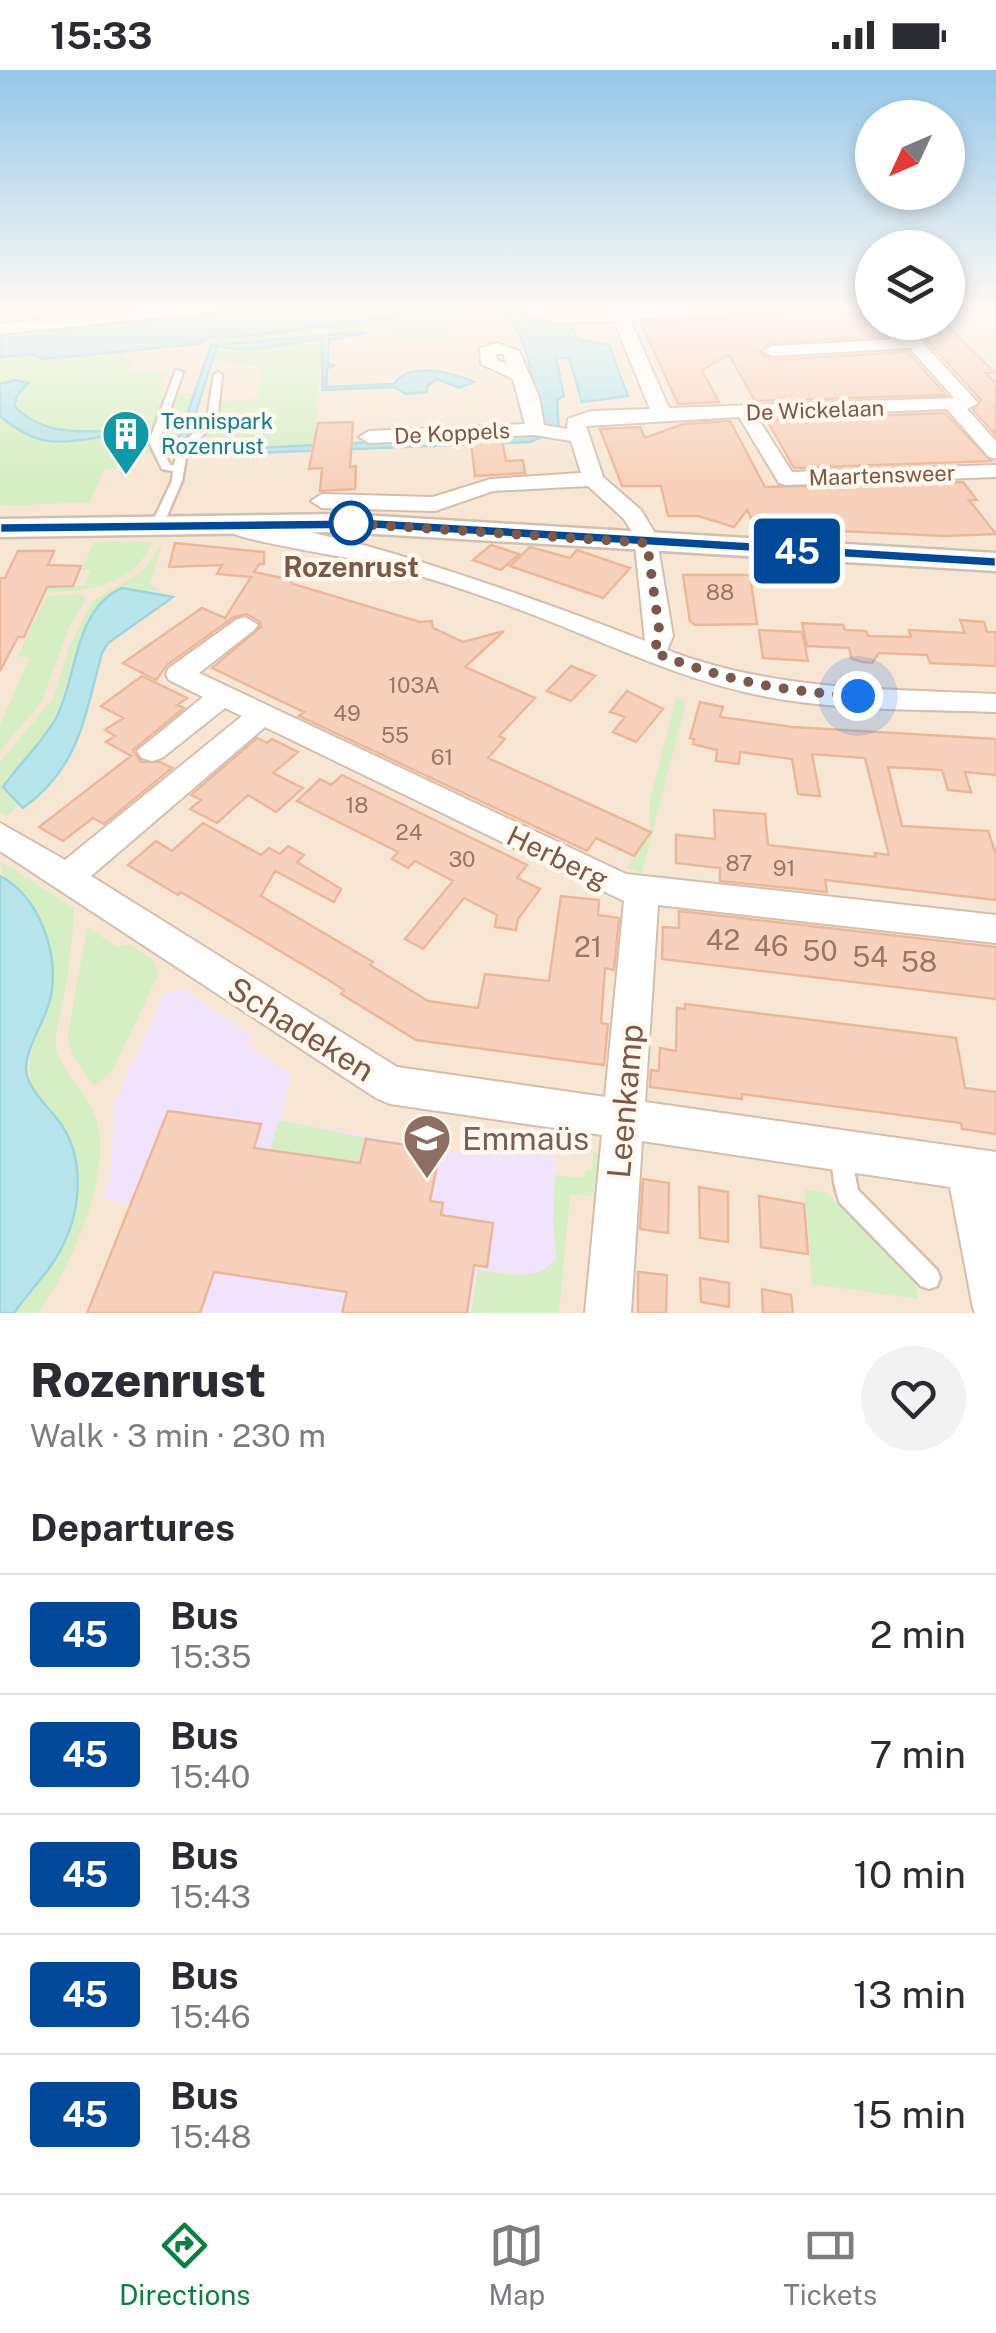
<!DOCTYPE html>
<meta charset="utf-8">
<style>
body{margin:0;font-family:"Public Sans",sans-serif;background:#f2f2f3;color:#2b2b33;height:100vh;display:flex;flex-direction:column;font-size:38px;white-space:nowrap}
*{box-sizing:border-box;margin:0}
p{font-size:32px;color:#7c7c81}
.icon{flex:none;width:55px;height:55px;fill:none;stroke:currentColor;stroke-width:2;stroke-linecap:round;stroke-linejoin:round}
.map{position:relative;height:1243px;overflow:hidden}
.panel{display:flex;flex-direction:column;background:#fff;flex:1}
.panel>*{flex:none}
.badge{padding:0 20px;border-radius:8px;font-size:35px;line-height:65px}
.needle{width:65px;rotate:226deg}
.fabs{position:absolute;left:855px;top:30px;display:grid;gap:20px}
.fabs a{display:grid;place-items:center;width:110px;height:110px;border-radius:50%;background:#fff;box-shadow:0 5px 15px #0003;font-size:50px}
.you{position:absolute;width:50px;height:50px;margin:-25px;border:8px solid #fff;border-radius:50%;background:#1a73e8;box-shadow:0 0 0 15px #1a73e833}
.map>.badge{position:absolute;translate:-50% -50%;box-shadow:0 0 0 5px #fff}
h2{padding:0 30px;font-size:38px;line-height:90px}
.round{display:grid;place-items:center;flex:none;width:105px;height:105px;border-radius:52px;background:#f2f2f3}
.headline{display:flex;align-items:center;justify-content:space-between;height:170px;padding:0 30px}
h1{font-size:48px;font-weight:800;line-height:75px}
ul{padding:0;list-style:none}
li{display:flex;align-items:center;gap:30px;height:120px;padding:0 30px;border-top:2px solid #e1e1e2}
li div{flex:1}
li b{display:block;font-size:38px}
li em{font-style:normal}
li .badge{min-width:110px;font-weight:700;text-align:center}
.status{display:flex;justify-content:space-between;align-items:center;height:70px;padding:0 50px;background:#fff;direction:ltr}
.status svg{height:28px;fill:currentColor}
.tab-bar{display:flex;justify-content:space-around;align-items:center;height:140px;border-top:2px solid #e1e1e2;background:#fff;font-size:28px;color:#7c7c81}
.tab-bar a{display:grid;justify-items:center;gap:5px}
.tab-bar .current{color:#0b8043}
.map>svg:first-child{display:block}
.residential{fill:#f7e6d4}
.education{fill:#f1e3fb}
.green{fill:#d5eec3}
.water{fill:#b8e4eb;stroke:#9dd5dd;stroke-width:2.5}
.building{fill:#f7d1bb;stroke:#ebb79a;stroke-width:2.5}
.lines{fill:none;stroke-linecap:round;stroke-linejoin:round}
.service-casing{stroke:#d4bead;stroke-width:5}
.minor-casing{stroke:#d4bead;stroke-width:4}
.tertiary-casing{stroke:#d4bead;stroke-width:5}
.service{fill:#fff;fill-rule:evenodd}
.minor{fill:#fff;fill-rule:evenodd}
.tertiary{fill:#fff;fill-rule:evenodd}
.line{fill:#004899;stroke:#fff;stroke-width:2.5}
.walk{stroke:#7b5948;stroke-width:10;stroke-dasharray:0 18}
.stop-dot{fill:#fff;stroke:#004899;stroke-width:5}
.labels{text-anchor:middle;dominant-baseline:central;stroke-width:9;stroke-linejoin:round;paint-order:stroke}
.far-street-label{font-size:22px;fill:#7b5948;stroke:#fff8ef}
.far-culture-label{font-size:22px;fill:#0d838f;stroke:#fff8ef;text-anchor:start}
.number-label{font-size:22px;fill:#9a7765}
.stop-label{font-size:28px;font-weight:bold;fill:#7b5948;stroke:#fff8ef}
.street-label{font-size:28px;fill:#7b5948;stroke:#fff8ef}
.near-number-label{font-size:28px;fill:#9a7765}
.near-street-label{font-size:32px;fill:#7b5948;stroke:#fff8ef}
.near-education-label{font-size:32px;fill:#785e54;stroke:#fff8ef;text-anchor:start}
</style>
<div class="status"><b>15:33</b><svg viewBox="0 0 49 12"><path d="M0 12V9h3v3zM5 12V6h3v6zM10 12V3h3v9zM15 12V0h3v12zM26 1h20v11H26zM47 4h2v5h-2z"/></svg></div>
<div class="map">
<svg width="996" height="1243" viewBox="0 0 996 1243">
<rect width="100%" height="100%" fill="#fef4e6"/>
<path class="residential" d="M402,236H872V252H948V236H996V1243H0V279Z"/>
<path class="education" d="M183,919L253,966L246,974L292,1005L280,1050L475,1085L494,1078L556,1086L553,1155L557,1187L548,1200L536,1206L478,1200L471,1243H87L130,1134L103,1129L111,1098L114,1034L164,924Z"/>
<path class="green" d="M0,236H197L0,255Z
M488,236H503L514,255L447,259L448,269L396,272L392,262L213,274L214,266Z
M322,270L315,374L198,379L219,348L222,331L258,329L262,297L212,291L216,277L234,276L248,280L283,272Z
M117,278L132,294L128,304L169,300L160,324L167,325L165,331L173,324L194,323L180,366L172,374L179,376L171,393L159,379L158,365L151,382L120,388L115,399H104L90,432L0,436V287Z
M163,471L150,514L162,522L150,520L75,585L54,652L3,717L18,735L7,746L0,742V692L54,627L69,577L93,531L144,500Z
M94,472H152C134,518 84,521 39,523L42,518L86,515L91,500H82Z
M80,524L86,529L69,557L41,633L0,681V655L30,587L18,586L46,526Z
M676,628L686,632L642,803L626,798L649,767L650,730Z
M0,791L74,838C73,870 69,899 63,930C61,943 54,962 56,975C60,1003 88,1022 96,1049C113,1104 71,1200 37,1243H14C49,1197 98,1137 72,1074C54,1028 16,1030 34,972Z
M87,857L117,877L130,874L153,890L159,903L112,1001L94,1016L72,984L68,965Z
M279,1050L366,1068L356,1105L350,1091L270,1079Z
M593,1082L603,1084L601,1116L594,1115L592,1126L570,1124L559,1243H471L478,1200C508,1203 538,1215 557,1187L553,1155L555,1105L583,1108L586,1100H592Z
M805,1119L827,1123L916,1215L918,1229L812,1214Z"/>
<path class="water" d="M253,236H488L239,267H210L198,274L44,289L32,284L0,287V262Z
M503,236H523L532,251L567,249L578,269L609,275L628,326L582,332L569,288H556L564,326L557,330L559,363L541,356C535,317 528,268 503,236Z
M362,262L366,263L329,270L328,294L335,295L327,298L326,317L394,314C409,291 451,302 474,312L459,318L437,309L427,316V322L406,324L394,317L323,320L321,269L248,280L217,276L189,364L179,376L171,375L180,365L211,275Z
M15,310L28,313L18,324L14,336C53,376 101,354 147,364C137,370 135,366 124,366C71,366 50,388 0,346V314Z
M535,364L544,366L530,372L207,385L194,381Z
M122,518L173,527L108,573L102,583C84,647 80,697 23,738L3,717C19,694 42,673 56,648C78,606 73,540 122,518Z
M0,806C39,826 59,883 51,925C47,949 27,974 26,998C26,1017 47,1036 58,1050C88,1089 81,1147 56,1188C44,1207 27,1224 14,1243H0Z"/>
<path class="building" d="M835,236H858L872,252H884L893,266L772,272L759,282L772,290L908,282L946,325L755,331L729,285L702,300L719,332L678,334L641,253Z
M910,252H944L994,302L985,303L996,313V365L973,340L981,330Z
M945,343L991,391L794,398L767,350Z
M730,351L765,417L963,412L977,430H969L996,464L945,466L756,457L747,440L734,457L698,446H668L661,416H622L600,359L640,357L645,368L683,354Z
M353,352L350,397L356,396L355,419L320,421L322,398L309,399L318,353Z
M502,370L506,391L523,390L525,403L475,406L471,372Z
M175,473L264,482V494H259L254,502L287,509L293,514L420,552L432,551L433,558L463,572L504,561L465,597L535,628L499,666L505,669L488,688L651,762L634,786L596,768L587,781L299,646L304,642L212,598L261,557L260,552L247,544L234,547L167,595L156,610L123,593L202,538L225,548L251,507L217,504L222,495L169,497Z
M491,475L519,484L501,500L473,490Z
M530,477L570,488L577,480L630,498L603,528L510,496Z
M18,481H54L48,495L81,496L73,516L47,517L24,567H18L0,601V508H5Z
M683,505H750L757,554L695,555L690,551Z
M960,550L984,552L987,562H996V596L930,593L927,585L879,583L872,593L863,592L852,589L849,578L807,576L802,553L843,555L845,560L866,561L868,566L911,567L909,560L965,563Z
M759,560L802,562L808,591L763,588Z
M571,596L595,606L571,631L547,621Z
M142,606L187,628L177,635L184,638L133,680L141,692H160L172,698L104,754L93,748L63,771L39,757L131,686L106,672L115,666L105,660L123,648L101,636Z
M627,621L663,639L636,672L613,662L625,647L610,642Z
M700,632L723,637L720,647L792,657L996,669V705L965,702L971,722L948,720L942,700L888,697L902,756L988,761L996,784V830L825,810L827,822L720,811V798L676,793V765L715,769L714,740L765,744L768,775L876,787L875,783L889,785L865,688L812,684L820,726L798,724L792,689L740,682L739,694L716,691L717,680L693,674L694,669L690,668Z
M257,668L267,673L272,669L298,682L273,703L303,718L276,742L248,725L217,753L190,739L201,730L191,725Z
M342,705L527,795L517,808L540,819L518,849L516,860L495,857L497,845L464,828L423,879L405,869L453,811L415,791L408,798L392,789L398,782L297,731L320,709L331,715Z
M203,753L261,785L269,778L280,784L288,776L304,785L297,792L341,819L334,832L275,801L261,826L373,892L370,895L428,931L478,938L485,904L549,911L561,826L599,830L598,845L619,848L614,900L605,898L601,953L608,954L604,995L416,970L341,924L344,920L327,909L181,822L178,825L128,795L156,771L172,781Z
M679,841L996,877V929L662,889L663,857L679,858Z
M685,934L956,968L965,1018L996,1022V1064L962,1059L961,1053L742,1024V1029L650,1017L651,1000L659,1001L660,978L676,981L677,938L685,939Z
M168,1041L261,1054L254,1078L360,1093L366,1069L440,1080L430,1131L443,1133L441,1145L493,1153L487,1197L474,1195L467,1243H342L347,1222L214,1202L200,1243H87Z
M643,1109L669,1113L668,1163L640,1159Z
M699,1117L728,1122V1172L700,1168Z
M759,1126L804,1134L808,1184L761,1177Z
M638,1202L667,1205L666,1243H638Z
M700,1208L729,1213V1237L701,1232Z
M762,1219L791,1225L793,1243H763Z"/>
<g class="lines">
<g class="service-casing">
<path id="service" d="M176,300L183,302L159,372L170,395H174L178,379L207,349L214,305L218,302L222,305L217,350L187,382L182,411L163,455L157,458L151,455L172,411L173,401L162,399L149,372Z
M842,1073L849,1076L858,1120L937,1200L940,1208L937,1216L929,1219L921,1216L840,1133C834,1118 829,1091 835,1076Z"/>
</g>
<g class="minor-casing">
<path id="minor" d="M173,236H228L220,241L0,264V254Z
M671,236H728L720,241L630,250L669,338L954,328L910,278L772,286L763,281L772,276L901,269L887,252H904L978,333L967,339L996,371V389L989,387L947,339L757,347L792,402L996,395V407L786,415L779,413L739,347L586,356L603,407L641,440L656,465L673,566L667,580C773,621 884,619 996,624V642C920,639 842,641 768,627C694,613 628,583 559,555C503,532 444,512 386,496C361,489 240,471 231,462C266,426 591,550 645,571L634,465L624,449L588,416L493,421L435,441L322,438L311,431L322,424L433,427L491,409L581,403L571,371L535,365L369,373L359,367L369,361L525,354L513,309L481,294L480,278L497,273L519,281L539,327L544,355L567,359L568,349L591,341L650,339L614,251L552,253L544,248L552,243ZM495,284H503L507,294L498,291Z
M245,547L258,555L254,560L199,603L626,804L996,845V873L658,835L645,1032L996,1082V1243H975L973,1238L950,1117L642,1071L631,1243H585L602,1065L390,1034L376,1028L0,781V753L65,790L242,646L225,638L162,688L152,691L142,688L137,681L203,627L169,610L166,604L169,598L236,550ZM265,657L624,831L605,1027L397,997L91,806Z"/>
</g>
<g class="tertiary-casing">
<path id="tertiary" d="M344,444L996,483V501L344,462L0,467V449Z"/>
</g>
<use href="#service" class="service"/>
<use href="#minor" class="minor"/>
<use href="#tertiary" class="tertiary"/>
</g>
<linearGradient id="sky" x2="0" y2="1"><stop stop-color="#95c7e9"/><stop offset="0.58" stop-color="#fffaf4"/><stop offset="1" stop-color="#fffaf4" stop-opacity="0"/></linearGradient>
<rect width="996" height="410" fill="url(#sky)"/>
<path class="line" d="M374,449L996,487V497L374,459L0,463V453Z"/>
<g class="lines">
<path class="walk" d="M351,453H344L647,473L660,566L653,582C726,611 780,621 858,626"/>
</g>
<defs>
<g id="building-pin" transform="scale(2.5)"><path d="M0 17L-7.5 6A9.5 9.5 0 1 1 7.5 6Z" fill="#0f9aa8" stroke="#fff8ef"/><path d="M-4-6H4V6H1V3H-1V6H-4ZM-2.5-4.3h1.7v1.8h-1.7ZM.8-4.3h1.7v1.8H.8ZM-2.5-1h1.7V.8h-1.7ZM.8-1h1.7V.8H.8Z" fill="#fff"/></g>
<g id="school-pin" transform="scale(2.5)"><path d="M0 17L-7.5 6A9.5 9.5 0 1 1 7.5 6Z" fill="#8d6e63" stroke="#fff8ef"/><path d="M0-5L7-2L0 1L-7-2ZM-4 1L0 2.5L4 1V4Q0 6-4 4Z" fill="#fff"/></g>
</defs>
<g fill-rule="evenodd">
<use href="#building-pin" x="126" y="364"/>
<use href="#school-pin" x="427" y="1068"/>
</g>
<circle class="stop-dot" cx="351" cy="453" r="20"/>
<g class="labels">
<g class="far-street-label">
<text transform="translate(815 340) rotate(-2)">De Wickelaan</text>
<text transform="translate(452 363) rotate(-3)">De Koppels</text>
<text transform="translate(882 405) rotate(-2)">Maartensweer</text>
</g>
<g class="far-culture-label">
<text x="161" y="351">Tennispark<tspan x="161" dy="25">Rozenrust</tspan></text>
</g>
<g class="number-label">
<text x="720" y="522">88</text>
<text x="414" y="615">103A</text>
<text x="347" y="643">49</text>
<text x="395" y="665">55</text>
<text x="442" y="687">61</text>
<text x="357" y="735">18</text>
<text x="409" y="762">24</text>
<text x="462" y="789">30</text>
<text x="739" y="793">87</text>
<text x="784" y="798">91</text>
</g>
<g class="stop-label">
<text x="351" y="496">Rozenrust</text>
</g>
<g class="street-label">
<text transform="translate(558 787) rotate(26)">Herberg</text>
</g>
<g class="near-number-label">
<text x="723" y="869">42</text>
<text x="771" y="875">46</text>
<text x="588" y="876">21</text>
<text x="820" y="880">50</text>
<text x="870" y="886">54</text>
<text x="919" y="891">58</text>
</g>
<g class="near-street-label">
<text transform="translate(301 959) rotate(32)">Schadeken</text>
<text transform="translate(625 1031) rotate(-85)">Leenkamp</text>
</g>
<g class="near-education-label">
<text x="462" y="1068">Emmaüs</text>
</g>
</g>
</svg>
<div class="fabs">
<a><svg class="needle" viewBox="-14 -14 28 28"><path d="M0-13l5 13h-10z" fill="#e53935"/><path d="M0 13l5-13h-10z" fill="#7c7c81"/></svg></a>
<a><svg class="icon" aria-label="layers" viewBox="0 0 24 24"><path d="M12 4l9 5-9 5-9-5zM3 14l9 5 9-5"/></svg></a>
</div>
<div class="you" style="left:858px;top:626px"></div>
<b class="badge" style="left:797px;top:481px;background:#004899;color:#fff">45</b>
</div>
<section class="panel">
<div class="headline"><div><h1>Rozenrust</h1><p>Walk · 3 min · 230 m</p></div><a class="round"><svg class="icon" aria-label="heart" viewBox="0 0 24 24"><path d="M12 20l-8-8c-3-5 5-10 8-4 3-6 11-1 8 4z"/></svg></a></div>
<h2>Departures</h2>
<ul>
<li><span class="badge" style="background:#004899;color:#fff">45</span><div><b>Bus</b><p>15:35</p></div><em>2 min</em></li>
<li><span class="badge" style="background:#004899;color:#fff">45</span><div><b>Bus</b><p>15:40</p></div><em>7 min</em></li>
<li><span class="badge" style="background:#004899;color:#fff">45</span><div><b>Bus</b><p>15:43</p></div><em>10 min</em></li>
<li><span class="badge" style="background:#004899;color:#fff">45</span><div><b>Bus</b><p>15:46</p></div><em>13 min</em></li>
<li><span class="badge" style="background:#004899;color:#fff">45</span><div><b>Bus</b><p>15:48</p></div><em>15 min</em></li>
</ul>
</section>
<nav class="tab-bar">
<a class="current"><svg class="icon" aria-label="directions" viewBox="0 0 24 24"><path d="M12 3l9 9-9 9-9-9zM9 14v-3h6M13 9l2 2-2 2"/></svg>Directions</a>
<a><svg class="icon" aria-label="map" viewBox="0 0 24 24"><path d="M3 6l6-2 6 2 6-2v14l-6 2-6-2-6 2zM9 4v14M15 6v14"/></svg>Map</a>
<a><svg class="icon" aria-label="tickets" viewBox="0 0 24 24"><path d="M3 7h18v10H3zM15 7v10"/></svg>Tickets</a>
</nav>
